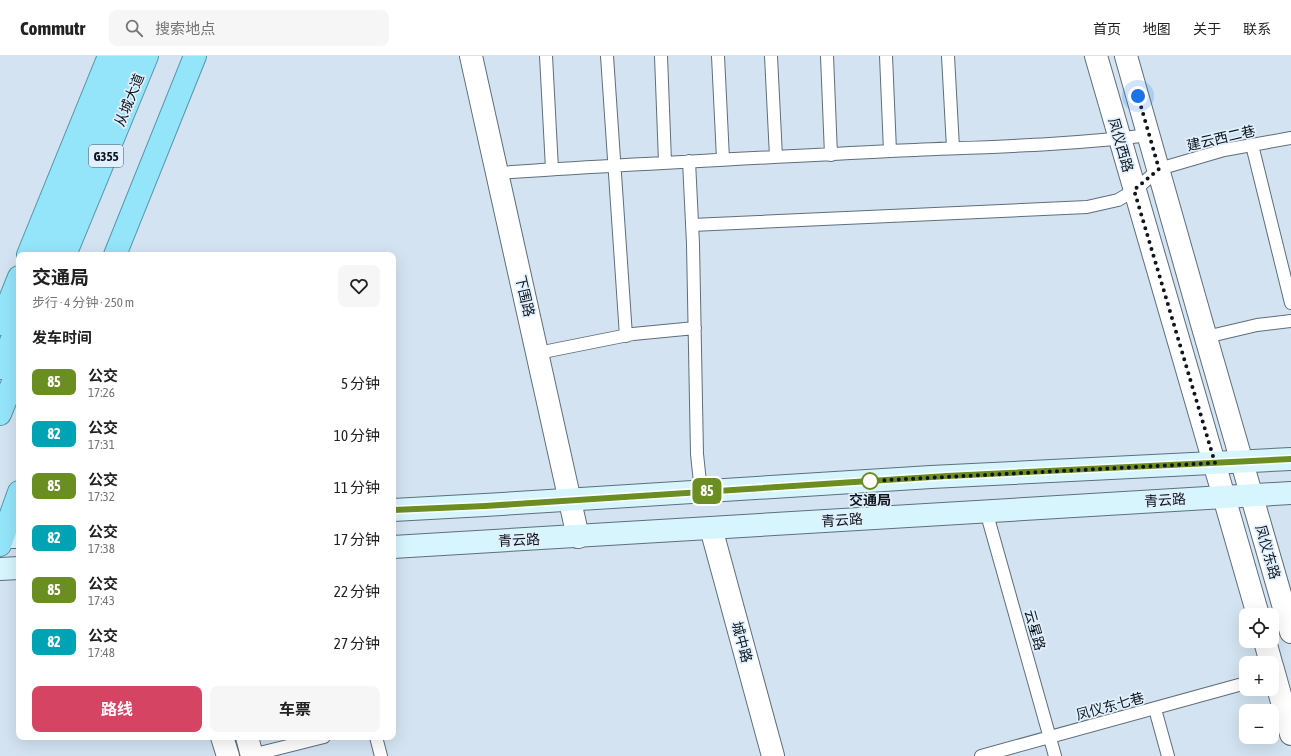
<!DOCTYPE html>
<html lang="zh">
<meta charset="utf-8">
<style>
body{margin:0;font-family:"Asap Condensed","Noto Sans SC",sans-serif;background:#f6f6f6;color:#222;height:100vh;display:flex;flex-direction:column;font-size:15px;white-space:nowrap}
*{box-sizing:border-box;margin:0}
p{font-size:13px;color:#767676}
.icon{flex:none;width:22px;height:22px;fill:none;stroke:currentColor;stroke-width:2;stroke-linecap:round;stroke-linejoin:round}
.map{position:relative;flex:1;overflow:hidden}
.side{position:absolute;left:16px;top:196px;width:380px;height:488px;display:flex;flex-direction:column;background:#fff;border-radius:8px;box-shadow:0 4px 16px #0002}
.side>*{flex:none}
.badge{padding:0 8px;border-radius:6px;font-size:14px;line-height:26px}
.buttons{position:absolute;left:1239px;top:552px;display:grid;gap:8px}
.buttons a{display:grid;place-items:center;width:40px;height:40px;border-radius:8px;background:#fff;box-shadow:0 4px 16px #0002;font-size:20px}
.you{position:absolute;width:20px;height:20px;margin:-10px;border:3px solid #fff;border-radius:50%;background:#1a73e8;box-shadow:0 0 0 6px #1a73e833}
.map>.badge{position:absolute;translate:-50% -50%;box-shadow:0 0 0 2px #fff}
h2{padding:0 16px;font-size:15px;line-height:36px}
.round{display:grid;place-items:center;flex:none;width:42px;height:42px;border-radius:8px;background:#f6f6f6}
.summary{display:flex;align-items:center;justify-content:space-between;height:68px;padding:0 16px}
h1{font-size:19px;font-weight:700;line-height:30px}
.cta{display:flex;gap:8px;margin-top:auto;padding:8px 16px}
.cta a{flex:1;height:46px;border-radius:8px;background:#d54563;color:#fff;font-size:16px;font-weight:700;line-height:46px;text-align:center}
.cta a+a{background:#f6f6f6;color:#222}
ul{padding:0;list-style:none}
li{display:flex;align-items:center;gap:12px;height:52px;padding:0 16px}
li div{flex:1}
li b{display:block;font-size:15px}
li em{font-style:normal}
li .badge{min-width:44px;font-weight:700;text-align:center}
header{display:flex;align-items:center;gap:24px;box-sizing:border-box;height:56px;padding:0 20px;background:#fff;border-bottom:1px solid #e0e0e0}
header strong{font-size:19px}
nav{display:flex;gap:22px;margin-inline-start:auto;font-size:14px}
.search{width:280px;height:36px;background:#f6f6f6;display:flex;align-items:center;gap:10px;box-sizing:border-box;padding:0 14px;border-radius:8px;color:#767676;font-size:15px}
.map>svg:first-child{display:block}
.lines{fill:none;stroke-linecap:round;stroke-linejoin:round}
.service-casing{stroke:#5f6e7a;stroke-width:14}
.minor-casing{stroke:#5f6e7a;stroke-width:24}
.tertiary-casing{stroke:#5f6e7a;stroke-width:24}
.secondary-casing{stroke:#5f6e7a;stroke-width:24}
.trunk-casing{stroke:#5497ab;stroke-width:24}
.service{stroke:#fff;stroke-width:12}
.minor{stroke:#fff;stroke-width:22}
.tertiary{stroke:#fff;stroke-width:22}
.secondary{stroke:#d7f5fd;stroke-width:22}
.trunk{stroke:#94e4fa;stroke-width:22}
.line-casing{stroke:#fff;stroke-width:9}
.line{stroke:#6b8e23;stroke-width:6}
.walk{stroke:#0f151a;stroke-width:4;stroke-dasharray:0 7.2}
.stop-dot{fill:#fff;stroke:#6b8e23;stroke-width:2}
.labels{text-anchor:middle;dominant-baseline:central;stroke-width:3.5;stroke-linejoin:round;paint-order:stroke}
.shield{fill:#e0f0fe;stroke:#4e575e;stroke-width:1}
.shield-label{font-size:13px;font-weight:bold;fill:#0f151a}
.street-label{font-size:14px;fill:#0f151a;stroke:#e0f0fe}
.stop-label{font-size:14px;font-weight:bold;fill:#0f151a;stroke:#e0f0fe}
</style>
<header>
<strong>Commutr</strong>
<div class="search"><svg class="icon" aria-label="search" viewBox="0 0 24 24"><circle cx="10" cy="10" r="6"/><path d="M15 15l6 6"/></svg>搜索地点</div>
<nav><a>首页</a><a>地图</a><a>关于</a><a>联系</a></nav>
</header>
<div class="map">
<svg width="1291" height="700" viewBox="0 0 1291 700">
<rect width="100%" height="100%" fill="#d3e3f1"/>
<g class="lines">
<g class="service-casing">
<path id="service" d="M546,0L552,113
M607,0L626,280
M661,0L665,106
M718,0L723,103
M771,0L776,101
M827,0L831,99
M886,0L890,95
M948,0L953,92
M1252,89L1291,247
M689,105L693,188L697,398L701,436
M498,117C629,108 759,102 890,95C976,91 1063,90 1149,79
M692,169L1087,151L1118,144L1135,134L1159,113L1224,94L1291,82
M1206,281L1257,269L1291,265
M538,297L633,278L695,272
M986,455L1055,700
M1155,653L1168,700
M376,681L381,700
M252,699L324,681
M981,700L1246,627"/>
</g>
<g class="minor-casing">
<path id="minor" d="M471,0L578,481"/>
</g>
<g class="tertiary-casing">
<path id="tertiary" d="M1096,0L1224,441L1258,559
M1126,0L1202,268L1291,576
M711,472L773,700
M1265,585L1271,607
M1272,610L1291,678
M222,681L228,700
M247,681L252,700"/>
</g>
<g class="secondary-casing">
<path id="secondary" d="M393,454L485,449L931,421L1291,403
M0,481H19
M393,491L1291,437
M0,513L19,512"/>
</g>
<g class="trunk-casing">
<path id="trunk" d="M28,199L109,0
M46,199L128,0
M65,199L147,0
M115,199L195,0
M0,268L19,221
M0,312L19,266
M0,358L19,311
M0,489L19,436"/>
</g>
<use href="#service" class="service"/>
<use href="#minor" class="minor"/>
<use href="#tertiary" class="tertiary"/>
<use href="#secondary" class="secondary"/>
<use href="#trunk" class="trunk"/>
</g>
<g class="lines">
<g class="line-casing">
<path id="line" d="M393,454L485,450L947,420L1291,403"/>
</g>
<use href="#line" class="line"/>
<path class="walk" d="M870,425L1215,407L1134,134L1159,113L1138,40"/>
</g>
<circle class="stop-dot" cx="870" cy="425" r="8"/>
<g class="labels">
<rect class="shield" x="89" y="89" width="34" height="22" rx="3"/>
<g class="shield-label">
<text x="106" y="100">G355</text>
</g>
<g class="street-label">
<text transform="translate(129 44) rotate(-68)">从城大道</text>
<text transform="translate(1221 82) rotate(-13)">建云西二巷</text>
<text transform="translate(1121 89) rotate(74)">凤仪西路</text>
<text transform="translate(525 240) rotate(77)">下围路</text>
<text transform="translate(1165 444) rotate(-4)">青云路</text>
<text transform="translate(842 464) rotate(-4)">青云路</text>
<text transform="translate(519 484) rotate(-3)">青云路</text>
<text transform="translate(1268 496) rotate(74)">凤仪东路</text>
<text transform="translate(1035 574) rotate(74)">云星路</text>
<text transform="translate(742 586) rotate(75)">城中路</text>
<text transform="translate(1110 650) rotate(-15)">凤仪东七巷</text>
</g>
<g class="stop-label">
<text x="870" y="444">交通局</text>
</g>
</g>
</svg>
<div class="buttons">
<a><svg class="icon" aria-label="locate" viewBox="0 0 24 24"><circle cx="12" cy="12" r="6"/><path d="M12 2v4M12 18v4M2 12h4M18 12h4"/></svg></a>
<a>+</a>
<a>−</a>
</div>
<div class="you" style="left:1138px;top:40px"></div>
<b class="badge" style="left:707px;top:435px;background:#6b8e23;color:#fff">85</b>
<section class="side">
<div class="summary"><div><h1>交通局</h1><p>步行 · 4 分钟 · 250 m</p></div><a class="round"><svg class="icon" aria-label="heart" viewBox="0 0 24 24"><path d="M12 20l-8-8c-3-5 5-10 8-4 3-6 11-1 8 4z"/></svg></a></div>
<h2>发车时间</h2>
<ul>
<li><span class="badge" style="background:#6b8e23;color:#fff">85</span><div><b>公交</b><p>17:26</p></div><em>5 分钟</em></li>
<li><span class="badge" style="background:#00a3b4;color:#fff">82</span><div><b>公交</b><p>17:31</p></div><em>10 分钟</em></li>
<li><span class="badge" style="background:#6b8e23;color:#fff">85</span><div><b>公交</b><p>17:32</p></div><em>11 分钟</em></li>
<li><span class="badge" style="background:#00a3b4;color:#fff">82</span><div><b>公交</b><p>17:38</p></div><em>17 分钟</em></li>
<li><span class="badge" style="background:#6b8e23;color:#fff">85</span><div><b>公交</b><p>17:43</p></div><em>22 分钟</em></li>
<li><span class="badge" style="background:#00a3b4;color:#fff">82</span><div><b>公交</b><p>17:48</p></div><em>27 分钟</em></li>
</ul>
<div class="cta"><a>路线</a><a>车票</a></div>
</section>
</div>
